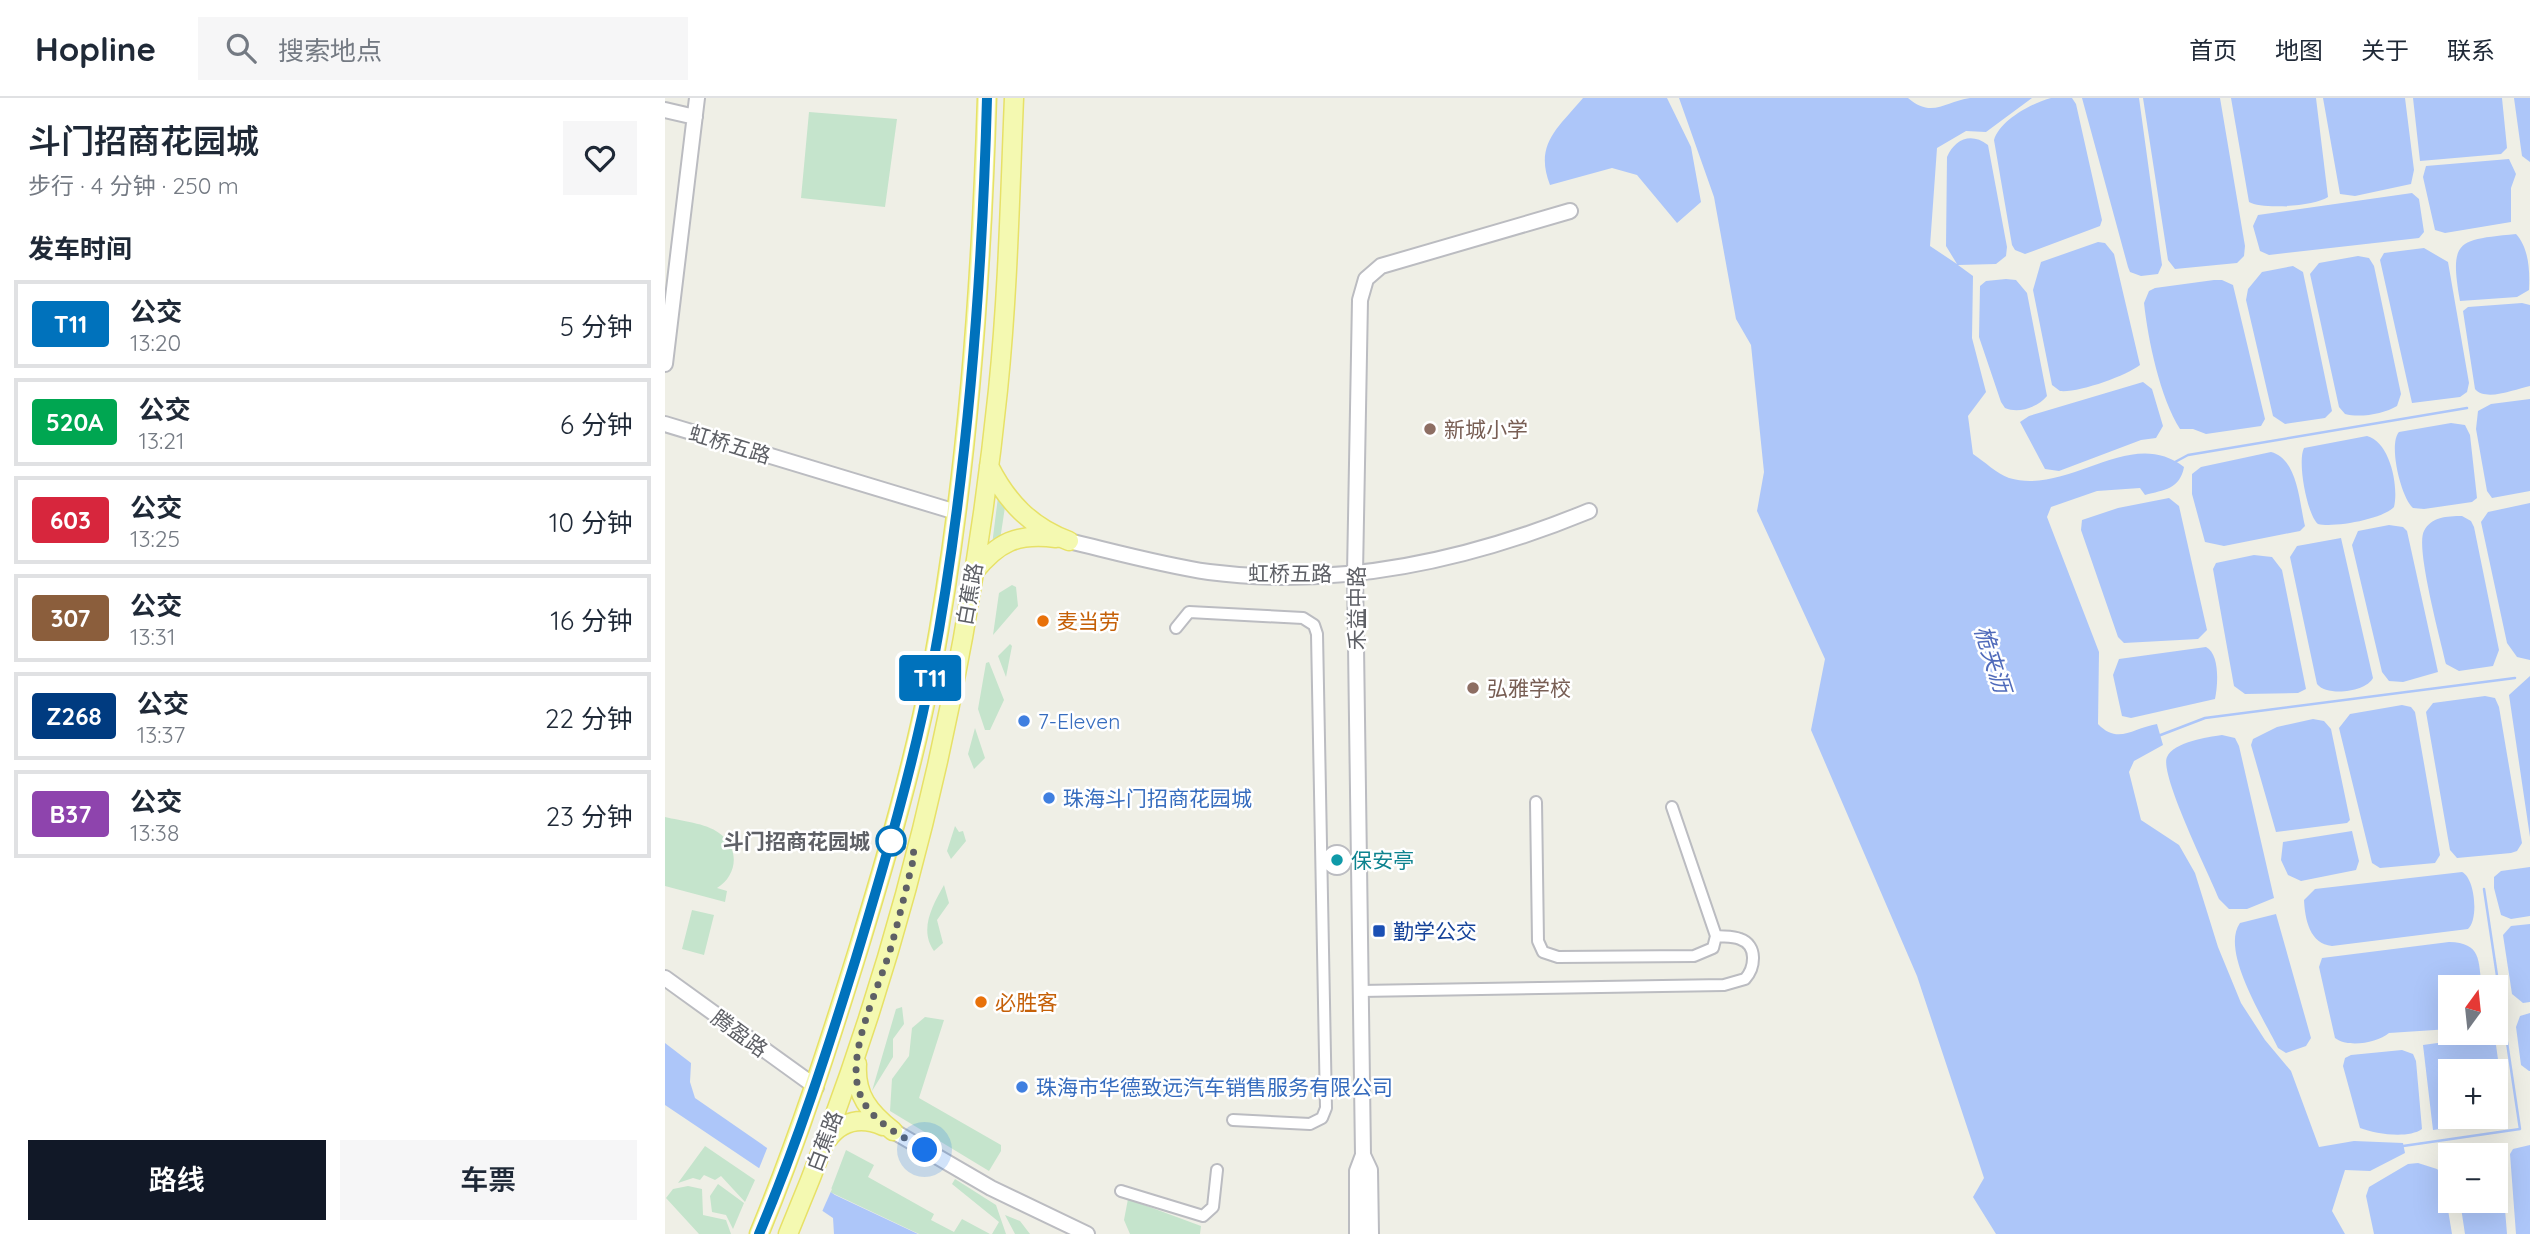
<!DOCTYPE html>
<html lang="zh">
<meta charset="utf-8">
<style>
body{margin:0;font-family:Quicksand,"Noto Sans SC",sans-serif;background:#f6f6f7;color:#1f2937;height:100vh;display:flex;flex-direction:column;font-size:26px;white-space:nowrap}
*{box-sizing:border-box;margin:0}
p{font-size:23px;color:#747a83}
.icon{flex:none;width:38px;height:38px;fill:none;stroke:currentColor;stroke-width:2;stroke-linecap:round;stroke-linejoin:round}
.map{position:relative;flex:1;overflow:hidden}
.panel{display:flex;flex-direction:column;background:#fff;width:665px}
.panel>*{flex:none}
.badge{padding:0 14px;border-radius:5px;font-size:24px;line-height:46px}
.needle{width:46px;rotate:15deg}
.controls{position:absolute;left:1773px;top:877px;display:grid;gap:14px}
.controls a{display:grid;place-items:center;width:70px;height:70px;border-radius:0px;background:#fff;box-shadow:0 7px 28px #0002;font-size:35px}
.you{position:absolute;width:35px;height:35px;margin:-18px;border:5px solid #fff;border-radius:50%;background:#1a73e8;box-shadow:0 0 0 10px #1a73e833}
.map>.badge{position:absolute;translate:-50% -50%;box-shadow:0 0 0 4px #fff}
h2{padding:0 28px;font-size:26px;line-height:63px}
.round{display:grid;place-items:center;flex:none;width:74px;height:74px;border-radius:0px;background:#f6f6f7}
.overview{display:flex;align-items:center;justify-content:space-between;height:119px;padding:0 28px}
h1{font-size:33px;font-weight:600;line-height:52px}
.primary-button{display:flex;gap:14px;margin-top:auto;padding:14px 28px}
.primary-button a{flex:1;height:80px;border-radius:0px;background:#111827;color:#fff;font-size:28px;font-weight:600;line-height:80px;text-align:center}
.primary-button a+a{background:#f6f6f7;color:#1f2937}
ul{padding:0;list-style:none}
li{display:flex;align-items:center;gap:21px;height:88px;margin:0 14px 10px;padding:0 14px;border:4px solid #e0e1e3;border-radius:0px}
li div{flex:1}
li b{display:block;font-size:26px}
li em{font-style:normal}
li .badge{min-width:77px;font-weight:700;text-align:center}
header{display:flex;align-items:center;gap:42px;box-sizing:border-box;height:98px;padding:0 35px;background:#fff;border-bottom:2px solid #e0e1e3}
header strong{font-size:33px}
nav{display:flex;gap:38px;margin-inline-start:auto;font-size:24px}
.search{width:490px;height:63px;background:#f6f6f7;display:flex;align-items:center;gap:18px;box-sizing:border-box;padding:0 24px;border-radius:0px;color:#747a83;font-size:26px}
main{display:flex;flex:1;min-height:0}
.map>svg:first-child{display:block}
.green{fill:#c5e4cc}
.water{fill:#adc6f9;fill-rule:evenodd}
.pier{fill:#efefe6}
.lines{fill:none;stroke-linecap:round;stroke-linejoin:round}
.stream{stroke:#adc6f9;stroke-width:2.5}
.minor-casing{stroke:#bbbcc1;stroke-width:14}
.tertiary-casing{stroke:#bbbcc1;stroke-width:18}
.primary-casing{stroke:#e7e167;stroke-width:21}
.minor{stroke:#fff;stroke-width:10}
.tertiary{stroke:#fff;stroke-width:14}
.primary{stroke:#f4f9b1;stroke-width:18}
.line-casing{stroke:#fff;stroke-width:16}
.line{stroke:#0072bc;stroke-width:10}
.walk{stroke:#5e6066;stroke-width:7;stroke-dasharray:0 12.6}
.education-dot{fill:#8d6e63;stroke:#fff;stroke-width:2.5}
.food-dot{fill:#e8710a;stroke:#fff;stroke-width:2.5}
.shop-dot{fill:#3f7fe0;stroke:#fff;stroke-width:2.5}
.stop-dot{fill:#fff;stroke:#0072bc;stroke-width:3.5}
.culture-dot{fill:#0f9aa8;stroke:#fff;stroke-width:2.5}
.transit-dot{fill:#1a4fb4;stroke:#fff;stroke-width:2.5}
.labels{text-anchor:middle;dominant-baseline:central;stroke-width:5;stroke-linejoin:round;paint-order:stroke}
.education-label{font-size:21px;fill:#785e54;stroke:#fff;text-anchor:start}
.street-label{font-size:21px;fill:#5e6066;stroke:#fff}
.food-label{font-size:21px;fill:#c56008;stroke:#fff;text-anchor:start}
.shop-label{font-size:21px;fill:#366cbe;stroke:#fff;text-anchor:start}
.stop-label{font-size:21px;font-weight:bold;fill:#5e6066;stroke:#fff;text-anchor:end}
.culture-label{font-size:21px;fill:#0d838f;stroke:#fff;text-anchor:start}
.transit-label{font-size:21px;fill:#164399;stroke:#fff;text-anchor:start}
.water-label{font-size:23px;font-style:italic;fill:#506bbb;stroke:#fff}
</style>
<header>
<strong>Hopline</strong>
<div class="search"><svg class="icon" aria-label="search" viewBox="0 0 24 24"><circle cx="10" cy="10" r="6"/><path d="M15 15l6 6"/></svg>搜索地点</div>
<nav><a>首页</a><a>地图</a><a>关于</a><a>联系</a></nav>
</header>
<main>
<section class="panel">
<div class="overview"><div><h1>斗门招商花园城</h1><p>步行 · 4 分钟 · 250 m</p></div><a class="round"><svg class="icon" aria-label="heart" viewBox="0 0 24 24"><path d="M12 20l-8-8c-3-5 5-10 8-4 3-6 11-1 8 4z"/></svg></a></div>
<h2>发车时间</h2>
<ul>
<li><span class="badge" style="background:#0072bc;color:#fff">T11</span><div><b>公交</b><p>13:20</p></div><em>5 分钟</em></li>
<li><span class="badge" style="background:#00a651;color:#fff">520A</span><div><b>公交</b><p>13:21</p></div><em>6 分钟</em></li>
<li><span class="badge" style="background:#d7263d;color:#fff">603</span><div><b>公交</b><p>13:25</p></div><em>10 分钟</em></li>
<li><span class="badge" style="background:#8b5e3c;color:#fff">307</span><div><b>公交</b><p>13:31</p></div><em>16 分钟</em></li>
<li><span class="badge" style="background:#003b80;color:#fff">Z268</span><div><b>公交</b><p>13:37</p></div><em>22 分钟</em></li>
<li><span class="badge" style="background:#8e44ad;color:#fff">B37</span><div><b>公交</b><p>13:38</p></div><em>23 分钟</em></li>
</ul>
<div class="primary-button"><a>路线</a><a>车票</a></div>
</section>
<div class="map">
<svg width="1865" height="1136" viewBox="0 0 1865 1136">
<rect width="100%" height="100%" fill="#efefe6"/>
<path class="green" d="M144,14L232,21L220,109L136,100Z
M333,399L340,409L335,442L327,447Z
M347,487L351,489L353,508L328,537L334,495Z
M345,546L347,548L341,579L333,558Z
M324,564L339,602L325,632H320L313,611L321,565Z
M310,630L320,660L309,671L303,656Z
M0,719C16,723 41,725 54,735C75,750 73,777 52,790L62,793L60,804L0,788Z
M290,728L294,734L298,733L301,743L286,761L282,753Z
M279,787L284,805L272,822L278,845L269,853C254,832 267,808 279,787Z
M27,812L49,817L39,857L17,851Z
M237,909L239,926L228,941V959L207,993L231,911Z
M260,919L279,922L254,1000L336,1047V1053L324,1073L225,1013L227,981L244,958L247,930Z
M40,1048L90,1082L80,1104L56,1078L50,1082L39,1077L35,1082L28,1080L13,1085Z
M181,1052L209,1067L203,1079L269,1116L266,1122L289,1134L297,1121L325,1136H254L165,1094Z
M290,1081L331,1107L341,1136H327L334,1124L287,1086Z
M53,1086L79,1105L68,1131L61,1117L47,1114L45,1098Z
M23,1088L37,1091L38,1117L61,1122L66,1136H34L1,1100L8,1091Z
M463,1101L536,1128L535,1136H465L459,1122Z
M340,1117L355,1123L365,1136H350Z"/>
<path class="water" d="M918,0H1002L1026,49L1036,104L1012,125L972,77L947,70L885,87C869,46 893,30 918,0Z
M1014,0H1243C1267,21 1281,3 1305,0C1325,0 1347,0 1367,0L1321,34L1301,33L1272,50L1265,148L1292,166L1281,148L1282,59C1290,41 1306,34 1323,47L1342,149L1341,158L1331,166L1293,167L1308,178L1307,240L1321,294L1303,318L1308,356C1319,363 1332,376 1344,380C1404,398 1465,327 1519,369C1515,391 1499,392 1480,397L1475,390L1432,393L1386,409L1382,419L1434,554L1433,626C1453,647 1468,630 1492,626L1498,647L1469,663L1464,674L1476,722L1514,747L1530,775L1553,849L1576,905L1600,942L1626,973L1654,1049L1689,1043L1738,1045L1740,1055L1705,1073L1680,1072L1667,1113L1680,1136H1331L1308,1099L1319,1080L1252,878L1146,632L1160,561L1092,413L1099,374L1086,247L1071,221L1049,99Z
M1386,0H1407L1411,6L1437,122L1435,128L1360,156L1350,152L1347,147L1329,42C1335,22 1367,5 1386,0Z
M1417,0H1474L1497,167L1493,176L1476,178L1465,174L1463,169Z
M1478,0H1555L1580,148L1579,158L1572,165L1510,171L1503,162Z
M1566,0H1651L1663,99C1650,108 1598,112 1584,104Z
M1658,0H1740L1749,72L1746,86L1690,98L1675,96Z
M1748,0H1837L1842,50L1836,56L1755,63Z
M1849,0H1865V64L1857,58Z
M1844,61L1851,76L1846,90V124L1780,135L1770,132L1758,79L1761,68Z
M1747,95L1754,101L1759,134L1754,140L1604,157L1595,153L1588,128L1593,117Z
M1851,136C1864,150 1865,173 1864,192L1852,199L1795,203C1784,141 1793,142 1851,136Z
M1433,144L1440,145L1449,156L1475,267C1461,278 1413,295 1395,293L1387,287L1368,192L1376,164Z
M1759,150L1783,164L1804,285L1802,294L1795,299L1747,305L1715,162L1719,155Z
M1693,158L1704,160L1709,168L1736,296L1732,308C1719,316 1695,320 1680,316L1674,309L1645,176L1654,165Z
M1628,168L1638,174L1667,313L1660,320L1620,326L1608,318L1581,202L1583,191L1597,174Z
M1341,181L1351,182L1362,195L1382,298C1373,309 1354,316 1340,310L1336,304L1314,239L1315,188L1321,183Z
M1549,182H1557L1568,187L1600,321L1596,328L1541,336L1528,331H1515C1495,300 1483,242 1479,205L1484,193L1490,190Z
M1857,205L1865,207V288C1850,291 1821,304 1810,291L1798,213L1803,209Z
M1478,284L1487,291L1498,328L1491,340L1476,342L1394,373L1380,371L1355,324L1364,318Z
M1865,301V393L1827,400L1822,393L1811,331L1813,313L1826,306Z
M1786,325L1800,327L1805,337L1812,400L1807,404L1759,411L1748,410C1736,400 1723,346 1734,334Z
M1702,338C1725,344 1734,388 1729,409C1718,421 1669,430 1653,426C1642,417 1632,363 1639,350Z
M1606,354C1633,361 1634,404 1640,428L1635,433L1559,448L1540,444L1527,396V376L1536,369Z
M1504,400L1514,408L1542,532L1533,541L1459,545L1453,539L1416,432L1417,422L1453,410Z
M1865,405V562L1852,559L1842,545L1816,424L1823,414Z
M1797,418L1806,423L1809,429L1834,552L1828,568L1794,573L1781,566C1776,543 1750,449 1759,433C1766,419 1782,418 1797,418Z
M1724,427L1738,429L1742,433L1773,574L1738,584L1724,583L1717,574L1687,447L1693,433Z
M1676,440L1708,580C1701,594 1662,599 1652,586L1625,459L1632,448Z
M1589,457L1607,459L1617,472L1641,591L1633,595L1580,596L1569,588L1548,471L1551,465Z
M1541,549C1555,556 1553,587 1550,601L1466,620L1457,618L1448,577L1454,561Z
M1865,578V739L1844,597Z
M1820,598L1830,600L1834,609L1857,745L1852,753L1846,755L1792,760L1785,752L1761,614L1768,605Z
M1737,607L1746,609L1750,614L1775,757L1770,765L1715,770L1707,765L1674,630L1685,616Z
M1648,621L1659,623L1666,631L1685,722L1682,725L1611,734L1586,647L1588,641L1612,629Z
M1557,637L1570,640L1574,648L1609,800L1582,811H1564L1554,801C1545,778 1494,676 1502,659C1509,644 1542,639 1557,637Z
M1687,733L1694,763L1691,772L1636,783L1623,777L1616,762L1618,744Z
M1865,769V818L1846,821L1836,817L1829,790V779L1836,773Z
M1797,774C1810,780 1814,821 1803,831L1667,848C1645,846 1640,822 1639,802L1650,791Z
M1611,816L1646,940L1641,948L1621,955L1613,950C1599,921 1555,853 1575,825Z
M1865,826V904L1858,905L1847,896L1838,837L1846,828Z
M1784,844C1817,845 1813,862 1817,889H1785V931L1724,935C1712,945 1683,950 1670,940L1654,869L1657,860Z
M1865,915V973H1864L1856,967L1851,929L1855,918Z
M1816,939L1826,940L1831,947L1841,1019L1836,1023L1768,1032L1758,947ZM1830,973V1018H1785V973Z
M0,945L26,965L25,984L30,1000L170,1097L253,1136H169L168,1120L0,1007Z
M1737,952L1748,956L1751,963L1757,1031C1743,1041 1711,1036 1695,1030L1678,968L1680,960L1686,957Z
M1865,1047V1136H1851L1845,1056L1848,1051Z
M1818,1051L1831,1053L1836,1062L1842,1136H1800L1795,1103L1830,1102V1057H1797Z
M1753,1065L1772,1071L1777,1076L1787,1136H1709L1701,1098L1704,1089L1743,1066Z"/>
<path class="pier" d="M103,1048L167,1091L156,1116L93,1073Z"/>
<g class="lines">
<path class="stream" d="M1510,364L1523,357L1802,310
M1493,638L1540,620L1850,580
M1738,1048L1855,1031L1819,791"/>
<g class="minor-casing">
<path id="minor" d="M511,530L524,514L638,520L649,527L652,536L661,1010L657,1020L645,1026L568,1022
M871,704L873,843L878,854L893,859L1029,858L1048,850L1051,838L1007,709
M663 762a9 9 0 1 1 18 0a9 9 0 1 1-18 0Z
M695,893L1059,887L1080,881C1090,870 1093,847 1075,841C1068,838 1059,839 1051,838
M456,1093L538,1118L548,1109L552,1072"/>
</g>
<g class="tertiary-casing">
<path id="tertiary" d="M0,12L30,19
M0,266L32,0
M0,326L291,414
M404,443C450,454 497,467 544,474C674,491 805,462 924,413
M0,880L151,989
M228,1033L326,1090L422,1136
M698,1057L705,1072L706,1136
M692,1136V1073L698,1057L690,475L695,202L701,181L716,168L905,113"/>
</g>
<g class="primary-casing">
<path id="primary" d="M324,368C342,404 366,429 404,443
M309,474C333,444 352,435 391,440
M192,966C190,997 204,1014 228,1033
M163,1041C177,1022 197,1019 218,1028
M94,1136C133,1042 164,946 194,849C222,757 249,665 267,571C302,383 316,191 322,0
M123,1136C236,868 303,581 333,292C343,195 345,97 349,0"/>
</g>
<use href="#minor" class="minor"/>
<use href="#tertiary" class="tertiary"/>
<use href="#primary" class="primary"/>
</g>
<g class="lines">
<g class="line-casing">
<path id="line" d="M94,1136C132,1046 162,954 191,860C220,764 248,669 267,571C302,383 317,191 322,0"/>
</g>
<use href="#line" class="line"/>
<path class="walk" d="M226,743L250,755C242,786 235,818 226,849C215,888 181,953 194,993C202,1022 237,1038 260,1052"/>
</g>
<g class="education-dot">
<circle cx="765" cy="331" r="7"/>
<circle cx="808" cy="590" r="7"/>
</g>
<g class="food-dot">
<circle cx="378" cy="523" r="7"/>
<circle cx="316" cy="904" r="7"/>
</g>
<g class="shop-dot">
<circle cx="359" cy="623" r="7"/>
<circle cx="384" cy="700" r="7"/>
<circle cx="357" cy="989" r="7"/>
</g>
<circle class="stop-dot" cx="226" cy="743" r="14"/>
<circle class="culture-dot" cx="672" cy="762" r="7"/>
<rect class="transit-dot" x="707" y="826" width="14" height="14" rx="3.5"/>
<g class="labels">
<g class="education-label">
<text x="779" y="331">新城小学</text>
<text x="822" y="590">弘雅学校</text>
</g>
<g class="street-label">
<text transform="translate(65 346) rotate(17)">虹桥五路</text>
<text x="625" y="475">虹桥五路</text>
<text transform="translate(304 496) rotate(-80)">白蕉路</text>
<text transform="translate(691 510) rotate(-90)">禾益中路</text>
<text transform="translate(75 935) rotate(36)">腾盈路</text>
<text transform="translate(159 1043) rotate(-69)">白蕉路</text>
</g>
<g class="food-label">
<text x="392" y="523">麦当劳</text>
<text x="330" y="904">必胜客</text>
</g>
<g class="shop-label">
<text x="373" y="623">7-Eleven</text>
<text x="398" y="700">珠海斗门招商花园城</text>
<text x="371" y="989">珠海市华德致远汽车销售服务有限公司</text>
</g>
<g class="stop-label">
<text x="205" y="743">斗门招商花园城</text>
</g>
<g class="culture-label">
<text x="686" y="762">保安亭</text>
</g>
<g class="transit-label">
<text x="728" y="833">勤学公交</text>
</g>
<g class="water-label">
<text transform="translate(1328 561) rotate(72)">桅夹沥</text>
</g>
</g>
</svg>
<div class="controls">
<a><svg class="needle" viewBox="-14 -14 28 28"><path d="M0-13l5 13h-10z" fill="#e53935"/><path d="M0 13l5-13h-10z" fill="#747a83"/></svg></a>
<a>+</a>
<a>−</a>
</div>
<div class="you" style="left:260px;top:1052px"></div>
<b class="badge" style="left:265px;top:580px;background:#0072bc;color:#fff">T11</b>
</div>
</main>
